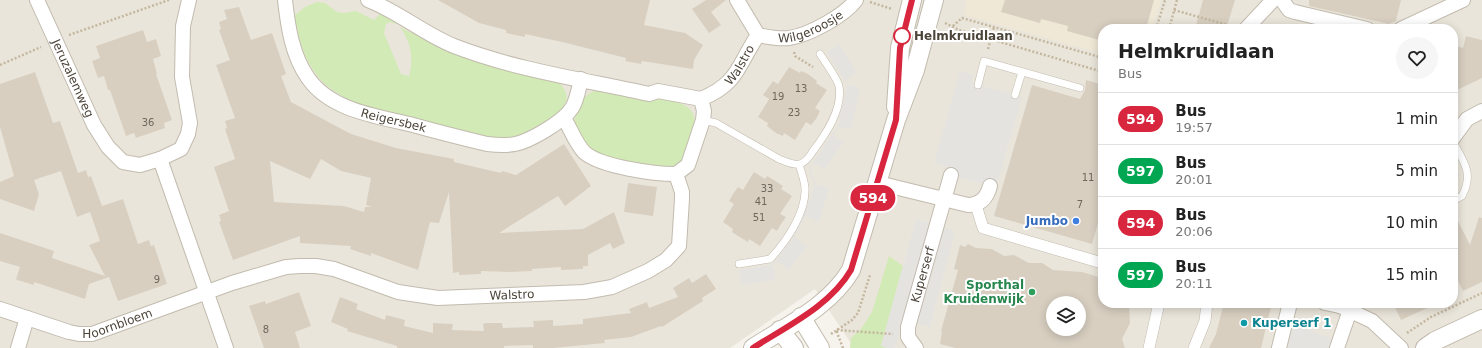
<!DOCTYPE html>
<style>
body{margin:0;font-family:"DejaVu Sans",sans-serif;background:#f6f6f6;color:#222;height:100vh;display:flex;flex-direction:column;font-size:15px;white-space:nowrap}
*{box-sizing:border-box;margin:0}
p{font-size:13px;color:#767676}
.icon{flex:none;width:22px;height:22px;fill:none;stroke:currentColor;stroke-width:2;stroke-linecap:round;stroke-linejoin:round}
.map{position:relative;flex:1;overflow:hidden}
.details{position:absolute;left:1098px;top:24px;width:360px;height:284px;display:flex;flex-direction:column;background:#fff;border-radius:16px;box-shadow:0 2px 10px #0003}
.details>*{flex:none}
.badge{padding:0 8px;border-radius:13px;font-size:14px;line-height:26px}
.controls{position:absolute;left:1046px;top:296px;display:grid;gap:8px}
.controls a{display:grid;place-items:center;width:40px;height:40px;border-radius:50%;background:#fff;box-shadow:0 2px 10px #0003;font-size:20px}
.map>.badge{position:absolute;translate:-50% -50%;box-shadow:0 0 0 2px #fff}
.round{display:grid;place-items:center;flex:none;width:42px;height:42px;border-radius:21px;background:#f6f6f6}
.headline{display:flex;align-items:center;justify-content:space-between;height:68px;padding:0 20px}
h1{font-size:19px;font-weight:800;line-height:30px}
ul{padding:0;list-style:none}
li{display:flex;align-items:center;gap:12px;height:52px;padding:0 20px;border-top:1px solid #e0e0e0}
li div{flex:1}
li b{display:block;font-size:15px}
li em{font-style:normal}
li .badge{min-width:44px;font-weight:700;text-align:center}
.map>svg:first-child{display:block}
.residential{fill:#eae5da;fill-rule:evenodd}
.education{fill:#efe8d6}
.green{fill:#d2eab5}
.parking{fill:#e5e3e0}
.building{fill:#d8cfc1;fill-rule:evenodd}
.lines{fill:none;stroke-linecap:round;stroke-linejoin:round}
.service-casing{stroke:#c2bbae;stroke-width:8}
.pedestrian-casing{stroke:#c2bbae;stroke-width:12}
.minor-casing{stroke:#c2bbae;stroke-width:16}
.tertiary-casing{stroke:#c2bbae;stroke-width:20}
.path{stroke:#c4b79f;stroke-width:2.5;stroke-dasharray:2 2;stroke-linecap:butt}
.service{stroke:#fff;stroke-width:7}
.pedestrian{stroke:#fff;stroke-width:11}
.minor{stroke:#fff;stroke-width:14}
.tertiary{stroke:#fff;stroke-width:18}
.line-casing{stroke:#fff;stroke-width:9}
.line{stroke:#d7263d;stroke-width:6}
.stop-dot{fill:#fff;stroke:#d7263d;stroke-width:2}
.shop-dot{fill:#3f7fe0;stroke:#fff;stroke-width:1.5}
.leisure-dot{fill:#2e9e5b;stroke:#fff;stroke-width:1.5}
.culture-dot{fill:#0f9aa8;stroke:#fff;stroke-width:1.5}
.labels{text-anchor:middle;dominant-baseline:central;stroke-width:4;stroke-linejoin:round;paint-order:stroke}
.number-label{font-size:10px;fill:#6e675b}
.street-label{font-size:12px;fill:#4b4439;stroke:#fff}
.stop-label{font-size:12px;font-weight:bold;fill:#4b4439;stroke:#fff;text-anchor:start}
.shop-label{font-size:12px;font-weight:bold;fill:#366cbe;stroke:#fff;text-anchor:end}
.leisure-label{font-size:12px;font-weight:bold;fill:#27864d;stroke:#fff;text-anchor:end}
.culture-label{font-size:12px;font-weight:bold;fill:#0d838f;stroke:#fff;text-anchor:start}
</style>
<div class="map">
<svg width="1482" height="348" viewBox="0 0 1482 348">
<rect width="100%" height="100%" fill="#f6f3ec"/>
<path class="residential" d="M0,0H1482V348H854L815,289L730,348H0ZM1103,29H1453V303H1103ZM1053,303H1079V329H1053Z"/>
<path class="education" d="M967,0H1161L1152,29H1103V54L964,15Z"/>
<path class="green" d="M317,2L325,3L337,12L344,13L356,11L374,20L381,13L397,22L396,24L390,22L386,24L384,33L401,74L409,76C414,58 411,43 400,27L411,33L413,32L556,80C578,99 562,111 544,122C535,127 526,133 516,136C507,138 500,138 491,138C465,131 440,125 414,118C382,110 344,105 320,79C304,61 299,39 294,16L305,7Z
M603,89L653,101L659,98C681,103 702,105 692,134C689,142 686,157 681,162C669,173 651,166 637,164C614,160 592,158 580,136C577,132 574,127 574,122C574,118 578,112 579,108C584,95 590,91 603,89Z
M889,256L903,266L881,346L887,348H850L851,338L861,329L872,312Z"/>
<path class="parking" d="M839,44L856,72L846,80L847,84L860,88L851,129L839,127L834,136L844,142L825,169L814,164L810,167L816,184L829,188L819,222L806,216L796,235V238L807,246L789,270L777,261L773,266L776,280L741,285L739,270L772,265L795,235L804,215L815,185L809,171L810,167L838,126L847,85L827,52Z
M960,71L973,75L972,83L1022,97L996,188L944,173L946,167L934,163Z
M916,219L955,231L930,327L903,319L895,348H887L881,346Z
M1292,324L1303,326L1318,334L1331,338L1342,348H1287Z"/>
<path class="building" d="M438,0H650L644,25L685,33L703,45L694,60L693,69L642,61L641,64L625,61L626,58L562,42L525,34V37L506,33V30L479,23Z
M706,0H726L711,12L721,25L709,33L692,9Z
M1005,0H1154L1146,29H1103V41L1067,31L1068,26L1041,19L1040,23L1001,12Z
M1203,0H1235L1226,29H1195Z
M1309,0H1401L1396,21L1389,24L1309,6Z
M239,7L251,40L272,33L286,74L281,76L291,102L351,134L396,148L454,159V162L501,173L502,171L516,175L564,144L591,186L565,206L558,196L499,233L583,229L614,212L625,243L613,249L610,243L588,255V266H583V269L561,270V267L532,269V271L510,272L481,271V274L459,275V272L453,273L449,192L439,223L430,222L418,270L371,253V256L350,249L351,246L300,243V236L233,260L219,222L221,221L219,215L229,211L214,167L235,159L225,129L227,128L225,121L235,118L216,65L230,60L219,30L221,29L219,22L227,19L224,10ZM321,159L341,171L371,178L366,205L372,207H365L364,212L344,206L274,202L270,161L310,179Z
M143,30L147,42L156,39L161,56L153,59L157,74H156L172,120L164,123L165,128L136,138L134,133L126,136L110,90H108L104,76L98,78L92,61L100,58L96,46Z
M1466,36L1482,40V78L1453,92V45L1463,48Z
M789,67L800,73L801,71L808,74L817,81L816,83L827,90L815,108L820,111L816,119L811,125L806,122L795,140L784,133L783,136L776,133L767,126L768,123L758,117L769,99L763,95L773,81L778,84Z
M35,72L53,123L60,121L78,173L86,170L88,177L91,176L102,206L123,199L138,244L149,240L151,246L154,245L167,284L118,301L109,277L89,284L85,299L34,282V285L17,280L16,279L20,267L0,261V233L54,251L52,258L105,276L89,245L100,241L90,212L77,217L61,171L34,180L39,194L34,211L0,199V182L14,176L0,127V84Z
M1086,80L1103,85V206L1092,244L994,216L1032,85L1080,99L1085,90Z
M754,172L765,179L767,176L774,180L783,186L781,189L792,196L780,214L786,217L781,224L777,231L772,228L760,246L749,239L748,242L738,236L732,232L733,229L723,222L734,204L729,201L733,194L738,187L743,190Z
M628,183L657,187L653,216L624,212Z
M1453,211L1470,245L1479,217L1482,218V282L1463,291L1453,270Z
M968,244L976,248L992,249L1004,256L1014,255L1029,263H1042L1053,270L1082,272L1102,278L1099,290L1103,291V303H1129L1130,323L1122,339L1125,348H955L940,344L942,331H941L958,270L954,269L960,245L965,247ZM1053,303H1079V329H1053Z
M706,274L716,289L702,298L703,301L662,327L661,326L631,337L604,340L605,343L553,348H533V345L504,346V348H397V346L347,331L348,329L331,322L340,297L358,304L356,309L385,320L386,315L405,320L404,326L433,333V323L453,324L452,330L484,331L483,324L486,323H502L503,328L534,327L533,321L553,320V326L583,324V319L631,313L629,309L647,302L649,308L678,297L673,288L689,278L692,283Z
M299,292L311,326L295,332L300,348H264L249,306L265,301L266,304Z
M1224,303H1272L1261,348H1209L1216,334Z
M1393,303H1438L1401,320Z"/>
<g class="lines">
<g class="service-casing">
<path id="service" d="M978,85L984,61L1080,88
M1015,95L1022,72
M703,120L716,123L779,159C785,161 794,166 800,164C806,162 810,156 813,151C826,134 843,109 839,86C837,78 825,62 820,54
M1453,142C1464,162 1474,174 1462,196L1453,201
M739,264L770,259C786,242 806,213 805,189C805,181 801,172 799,164"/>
</g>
<g class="pedestrian-casing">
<path id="pedestrian" d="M976,205L983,228L1102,263L1103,260
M1149,348L1159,303
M1194,348L1205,321L1207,303"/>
</g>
<g class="minor-casing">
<g id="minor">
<path id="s1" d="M37,0L94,125L108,147L123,162L140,165L160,159L181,149L188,134L190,123L182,77L183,26L189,0"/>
<path id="s2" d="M285,0C288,27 292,55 308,78C331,111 377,116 413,125C438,132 462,138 487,144C496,145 505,146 515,144C530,141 563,122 572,108C577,100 579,88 581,79"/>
<path d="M368,0C399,12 424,34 454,46C516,70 585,80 649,94L658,91L701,99"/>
<path d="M1282,0L1289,10L1295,12L1367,29"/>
<path d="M1246,29L1273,0"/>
<path d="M1401,29L1463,0"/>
<path id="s3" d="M758,35C768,37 778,39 789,38C809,35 844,16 856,0"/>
<path d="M564,118C570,128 576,144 584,152C600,167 655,174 676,174"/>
<path d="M1453,138L1467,119L1482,111"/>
<path d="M160,159L226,348"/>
<path d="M878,183L968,205C980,205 987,198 990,186"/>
<path d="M1325,303L1340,306"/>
<path d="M1341,303L1340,306L1372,321L1401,348"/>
<path id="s4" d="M0,309L69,332L79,334H92L232,283L286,267L300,266H316L334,269L398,292L438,298L584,292L612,287L648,271L666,260L679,246L682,199V192L676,174L688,165L703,120L704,111L701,99C739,83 737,66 758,35L737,0"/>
<path d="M18,348L27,318"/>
<path id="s5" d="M916,348L908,337V327L951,175"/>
<path d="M1279,348L1290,303"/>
<path d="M1337,348L1350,310"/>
</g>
</g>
<g class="tertiary-casing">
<path id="tertiary" d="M896,107L900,48L912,0
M801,317L820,348
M780,330L794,348
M753,348C787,326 830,306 851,270L896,120L915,70L934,0
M1425,348L1435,341L1482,319"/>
</g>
<path class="path" d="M870,2L892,9
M1174,10L1231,26
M945,23L959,30L1103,72
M953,26L962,18L1103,58
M1156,29L1165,0
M1169,29L1177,0
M69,35L169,0
M988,49L994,27
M794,52L795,56L813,67
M0,65L41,47
M1407,333L1431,317L1482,293
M831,334L852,320L858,313L870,275
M843,348L836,330L893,334"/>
<use href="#service" class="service"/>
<use href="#pedestrian" class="pedestrian"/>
<use href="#minor" class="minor"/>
<use href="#tertiary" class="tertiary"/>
</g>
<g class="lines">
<g class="line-casing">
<path id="line" d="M753,348C787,326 830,306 851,270L896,120L900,48L912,0"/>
</g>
<use href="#line" class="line"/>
</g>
<circle class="stop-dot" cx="902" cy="36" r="8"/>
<circle class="shop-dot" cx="1076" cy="221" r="4"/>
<circle class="leisure-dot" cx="1032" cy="292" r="4"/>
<circle class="culture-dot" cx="1244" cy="323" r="4"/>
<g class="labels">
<g class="number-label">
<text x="801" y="88">13</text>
<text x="778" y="96">19</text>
<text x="794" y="112">23</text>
<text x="148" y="122">36</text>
<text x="1088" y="177">11</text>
<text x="767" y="188">33</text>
<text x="761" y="201">41</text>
<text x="1080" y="204">7</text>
<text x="759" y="217">51</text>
<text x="157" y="279">9</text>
<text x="266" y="329">8</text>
</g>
<g class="street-label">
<text stroke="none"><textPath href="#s3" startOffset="55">Wilgeroosje</textPath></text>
<text stroke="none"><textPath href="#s4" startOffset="922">Walstro</textPath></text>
<text stroke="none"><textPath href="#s1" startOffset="86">Jeruzalemweg</textPath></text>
<text stroke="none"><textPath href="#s2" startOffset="180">Reigersbek</textPath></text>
<text stroke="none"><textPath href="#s5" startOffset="78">Kuperserf</textPath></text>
<text stroke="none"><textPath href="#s4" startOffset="532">Walstro</textPath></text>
<text stroke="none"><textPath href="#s4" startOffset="123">Hoornbloem</textPath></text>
</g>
<g class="stop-label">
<text x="914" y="36">Helmkruidlaan</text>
</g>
<g class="shop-label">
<text x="1068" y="221">Jumbo</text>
</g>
<g class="leisure-label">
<text x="1024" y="285">Sporthal<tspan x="1024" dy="14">Kruidenwijk</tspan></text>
</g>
<g class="culture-label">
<text x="1252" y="323">Kuperserf 1</text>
</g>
</g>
</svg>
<div class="controls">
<a><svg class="icon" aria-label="layers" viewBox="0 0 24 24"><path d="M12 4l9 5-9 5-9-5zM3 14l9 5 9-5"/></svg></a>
</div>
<b class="badge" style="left:873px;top:198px;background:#d7263d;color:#fff">594</b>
<section class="details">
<div class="headline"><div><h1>Helmkruidlaan</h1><p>Bus</p></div><a class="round"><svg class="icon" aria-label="heart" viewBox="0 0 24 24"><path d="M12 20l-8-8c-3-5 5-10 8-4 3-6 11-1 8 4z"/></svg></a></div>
<ul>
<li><span class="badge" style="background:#d7263d;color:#fff">594</span><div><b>Bus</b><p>19:57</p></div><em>1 min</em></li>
<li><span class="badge" style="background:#00a651;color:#fff">597</span><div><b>Bus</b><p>20:01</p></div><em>5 min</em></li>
<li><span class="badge" style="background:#d7263d;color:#fff">594</span><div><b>Bus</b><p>20:06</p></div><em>10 min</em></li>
<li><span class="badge" style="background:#00a651;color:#fff">597</span><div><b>Bus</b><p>20:11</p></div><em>15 min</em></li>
</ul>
</section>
</div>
